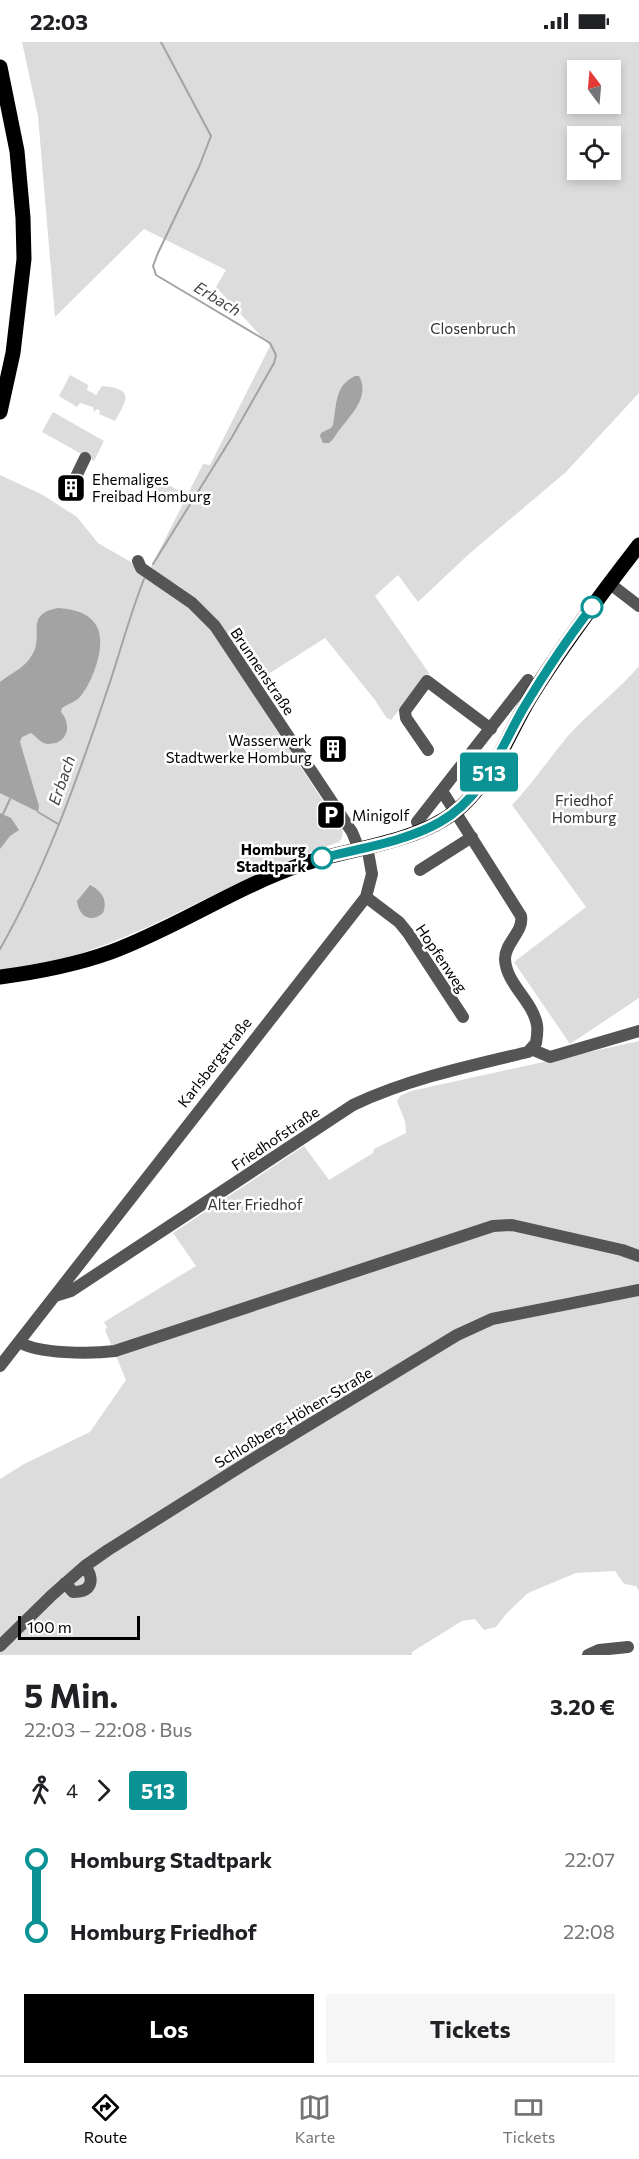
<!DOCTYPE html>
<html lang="de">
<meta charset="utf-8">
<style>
body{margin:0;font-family:Commissioner,sans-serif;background:#f6f6f6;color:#202124;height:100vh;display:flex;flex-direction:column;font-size:22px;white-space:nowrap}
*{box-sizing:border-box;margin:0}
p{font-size:20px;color:#757577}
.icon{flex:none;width:33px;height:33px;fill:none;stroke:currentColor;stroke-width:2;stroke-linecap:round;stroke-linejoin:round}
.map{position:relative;height:1613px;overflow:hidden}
.drawer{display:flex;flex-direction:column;background:#fff;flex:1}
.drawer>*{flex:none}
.badge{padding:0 12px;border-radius:4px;font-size:21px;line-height:39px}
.needle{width:39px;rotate:344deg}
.tools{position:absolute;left:567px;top:18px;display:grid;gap:12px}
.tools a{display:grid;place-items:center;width:54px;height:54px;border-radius:0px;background:#fff;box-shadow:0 3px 9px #0003;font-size:30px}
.scale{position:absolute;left:18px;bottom:15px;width:122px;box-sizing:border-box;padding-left:6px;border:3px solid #000;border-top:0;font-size:16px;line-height:21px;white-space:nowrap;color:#000;-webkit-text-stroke:4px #fff;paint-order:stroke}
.map>.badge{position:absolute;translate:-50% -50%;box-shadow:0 0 0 3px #fff}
.legs{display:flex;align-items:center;gap:9px;height:66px;padding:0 24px;font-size:20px}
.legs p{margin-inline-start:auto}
.summary{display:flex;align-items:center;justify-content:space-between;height:102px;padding:0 24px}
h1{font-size:33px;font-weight:700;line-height:45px}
.button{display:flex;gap:12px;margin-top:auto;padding:12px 24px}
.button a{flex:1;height:69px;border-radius:0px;background:#000;color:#fff;font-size:24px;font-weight:700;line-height:69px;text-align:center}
.button a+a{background:#f6f6f6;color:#202124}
ul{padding:0 24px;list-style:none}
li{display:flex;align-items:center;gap:21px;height:72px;font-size:22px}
li i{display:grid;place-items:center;width:9px;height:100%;margin:0 8px;background:currentColor}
li i::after{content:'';width:15px;height:15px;margin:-8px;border:4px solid;border-radius:50%;background:#fff}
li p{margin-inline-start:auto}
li:first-child i{background:linear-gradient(#0000 50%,currentColor 0)}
li:last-child i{background:linear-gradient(currentColor 50%,#0000 0)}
.status{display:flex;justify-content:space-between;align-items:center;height:42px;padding:0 30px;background:#fff;direction:ltr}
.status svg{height:16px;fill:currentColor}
.dock{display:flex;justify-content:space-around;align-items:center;height:84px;border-top:2px solid #e0e0e0;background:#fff;font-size:16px;color:#757577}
.dock a{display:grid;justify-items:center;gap:3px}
.dock .active{color:#000}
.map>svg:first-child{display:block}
.green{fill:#dcdcdc;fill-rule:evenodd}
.water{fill:#a3a3a3}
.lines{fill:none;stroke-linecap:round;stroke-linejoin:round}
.stream{stroke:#a3a3a3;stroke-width:2}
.minor{stroke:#555;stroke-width:12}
.major{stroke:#000;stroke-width:15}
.line-1-casing{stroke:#fff;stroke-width:14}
.line-1{stroke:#0a9294;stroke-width:9}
.stop-1-dot{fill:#fff;stroke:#0a9294;stroke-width:3}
.labels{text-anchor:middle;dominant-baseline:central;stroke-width:5;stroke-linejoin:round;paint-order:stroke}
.park-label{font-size:15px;fill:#333;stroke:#fff}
.poi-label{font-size:15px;fill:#000;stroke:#fff;text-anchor:start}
.street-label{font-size:15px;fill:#000;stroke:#fff}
.stop-label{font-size:15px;font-weight:bold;fill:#000;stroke:#fff;text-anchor:end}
.water-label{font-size:16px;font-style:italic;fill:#444;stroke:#fff}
</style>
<div class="status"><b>22:03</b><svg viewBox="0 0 49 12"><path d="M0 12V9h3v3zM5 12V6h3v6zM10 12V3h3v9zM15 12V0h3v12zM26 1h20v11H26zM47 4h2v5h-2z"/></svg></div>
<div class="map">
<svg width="639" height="1613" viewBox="0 0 639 1613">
<rect width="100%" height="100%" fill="#fff"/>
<path class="green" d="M22,0H639V351L566,430L469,512L418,560L398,533L375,554L429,631L391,678L386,675L375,658L325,596L259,638L212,576L151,525L203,422L210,423L270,304L216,245L226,228L144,187L55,275L38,74ZM578,28H610V62H578ZM578,94H610V128H578Z
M70,333L88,343L87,348L96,353L102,344C134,347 128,356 115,379L99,372L100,369L97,367L94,370L93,365L80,361L77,365L59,354Z
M53,370L104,399L94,419L42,390Z
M0,433L43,453L77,475L98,501L131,520L140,531L201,573L323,759L321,761L337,788L343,786L342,796L339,800L273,824L150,884L110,901L65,917L0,929Z
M155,435L179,449L172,463L147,449Z
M639,624V956L570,1002L514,920L586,865L512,763C532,742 548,718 567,695C589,670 617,650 639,624Z
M639,999V1549L636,1544L624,1542L615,1529L576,1531L528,1551L506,1572L496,1585L484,1588L475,1577L462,1579L412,1610V1613H0V1437L24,1422L90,1390L126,1338L105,1288L107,1285L104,1280L196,1224L173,1191L304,1104L329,1138L373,1111L374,1107L406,1091L405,1079L397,1059L400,1054L411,1049Z"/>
<path class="water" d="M355,334H359C372,358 345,377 334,396L329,401H323L320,394L321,391L331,386L333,383C337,363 334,344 355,334Z
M58,566C72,567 88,570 96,583C108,601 92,643 78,657C73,661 67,662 62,666L61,670C73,684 67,703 47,702C40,701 36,694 31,691L22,695L20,700L39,764L38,770L0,751V640C11,631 25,626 32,613C45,592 23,573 58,566Z
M0,771L11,776L19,788L10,794L0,807Z
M90,843C102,849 108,858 103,871C90,882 79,874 77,859Z"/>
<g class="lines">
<path class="stream" d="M153,522L232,395L274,321L276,313L270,301L156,233L153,224L158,211L199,125L211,94L161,0
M38,770L58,782
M3,772L10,757
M0,907C47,825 81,727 111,637C122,603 131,570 144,537"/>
<path class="minor" d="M73,441L85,416
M138,519L141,526L192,561L215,584L352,790L359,807
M609,541L639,564
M428,708L406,676L405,669L427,639L491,687
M417,780L528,638
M420,828L472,795
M366,855L399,880L408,891L463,975
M531,1007L550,1015L639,989
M55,1254L71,1249L353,1063C408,1037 469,1024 528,1010L536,1001C537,995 538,989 537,983C533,959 506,942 505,917C505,900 524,890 521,874L442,749
M19,1300C38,1312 91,1312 115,1309L493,1184L512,1183L622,1208L639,1214
M0,1324L366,855L372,832L367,804
M65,1541L73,1550C92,1550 95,1538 85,1524
M0,1604L52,1553L85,1524L108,1508L248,1420L457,1293L492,1277L639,1248
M588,1613L599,1608L628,1605"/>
<path class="major" d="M0,25L17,109L23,176L24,217L13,311L0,370
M0,935C38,930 75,923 111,910C176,886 234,846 300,823C352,805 424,801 464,762C495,732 509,690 531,654C564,601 601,552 639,503"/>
</g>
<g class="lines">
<g class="line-1-casing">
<path id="line-1" d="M322,816C360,806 405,800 440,780C484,755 499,709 523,667C544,632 567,597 592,565"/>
</g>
<use href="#line-1" class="line-1"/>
</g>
<defs>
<g id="building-square" transform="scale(1.5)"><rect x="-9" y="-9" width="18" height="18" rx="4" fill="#000" stroke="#fff"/><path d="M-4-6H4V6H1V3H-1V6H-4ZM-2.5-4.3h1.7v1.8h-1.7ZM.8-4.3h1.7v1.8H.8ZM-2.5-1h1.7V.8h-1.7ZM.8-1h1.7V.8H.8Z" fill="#fff"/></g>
<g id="parking-square" transform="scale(1.5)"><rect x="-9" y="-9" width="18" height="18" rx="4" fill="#000" stroke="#fff"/><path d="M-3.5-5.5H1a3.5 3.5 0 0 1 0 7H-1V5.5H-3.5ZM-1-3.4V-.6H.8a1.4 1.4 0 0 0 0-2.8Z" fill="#fff"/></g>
</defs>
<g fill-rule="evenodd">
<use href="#building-square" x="71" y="446"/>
<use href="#building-square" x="333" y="707"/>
<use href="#parking-square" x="331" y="773"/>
</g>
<g class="stop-1-dot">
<circle cx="592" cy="565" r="10"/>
<circle cx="322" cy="816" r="10"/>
</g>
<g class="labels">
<g class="park-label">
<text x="473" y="286">Closenbruch</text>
<text x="584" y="758">Friedhof<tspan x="584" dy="17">Homburg</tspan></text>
<text x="255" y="1162">Alter Friedhof</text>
</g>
<g class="poi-label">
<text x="92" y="437">Ehemaliges<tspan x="92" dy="17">Freibad Homburg</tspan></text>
<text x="312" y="698" text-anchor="end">Wasserwerk<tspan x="312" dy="17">Stadtwerke Homburg</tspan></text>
<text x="352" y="773">Minigolf</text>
</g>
<g class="street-label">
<text transform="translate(263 629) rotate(56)">Brunnenstraße</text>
<text transform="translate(442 916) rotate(56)">Hopfenweg</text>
<text transform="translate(214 1020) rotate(-52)">Karlsbergstraße</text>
<text transform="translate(275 1096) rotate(-34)">Friedhofstraße</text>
<text transform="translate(293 1375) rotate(-31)">Schloßberg-Höhen-Straße</text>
</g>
<g class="stop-label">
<text x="306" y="807">Homburg<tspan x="306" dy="17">Stadtpark</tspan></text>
</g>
<g class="water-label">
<text transform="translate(218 256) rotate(31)">Erbach</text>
<text transform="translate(61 738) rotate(-71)">Erbach</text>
</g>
</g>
</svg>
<div class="tools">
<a><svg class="needle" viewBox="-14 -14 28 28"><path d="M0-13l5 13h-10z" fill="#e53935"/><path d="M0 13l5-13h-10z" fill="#757577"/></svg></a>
<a><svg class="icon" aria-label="locate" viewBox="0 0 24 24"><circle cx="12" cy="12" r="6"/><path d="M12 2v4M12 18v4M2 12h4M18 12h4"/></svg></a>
</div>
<div class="scale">100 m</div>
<b class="badge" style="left:489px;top:730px;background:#0a9294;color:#fff">513</b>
</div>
<section class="drawer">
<div class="summary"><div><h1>5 Min.</h1><p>22:03 – 22:08 · Bus</p></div><b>3.20 €</b></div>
<div class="legs"><svg class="icon" aria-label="walk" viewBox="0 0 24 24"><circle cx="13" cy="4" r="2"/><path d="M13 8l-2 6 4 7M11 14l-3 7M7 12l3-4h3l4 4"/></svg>4<svg class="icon" aria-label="forward" viewBox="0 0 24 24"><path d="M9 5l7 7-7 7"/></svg><b class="badge" style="background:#0a9294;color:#fff">513</b></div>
<ul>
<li><i style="color:#0a9294"></i><b>Homburg Stadtpark</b><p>22:07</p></li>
<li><i style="color:#0a9294"></i><b>Homburg Friedhof</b><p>22:08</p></li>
</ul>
<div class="button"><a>Los</a><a>Tickets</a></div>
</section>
<nav class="dock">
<a class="active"><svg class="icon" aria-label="directions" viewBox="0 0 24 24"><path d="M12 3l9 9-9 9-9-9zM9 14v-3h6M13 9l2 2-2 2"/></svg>Route</a>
<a><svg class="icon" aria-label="map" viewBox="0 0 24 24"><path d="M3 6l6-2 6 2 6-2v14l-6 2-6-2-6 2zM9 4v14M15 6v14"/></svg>Karte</a>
<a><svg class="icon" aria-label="tickets" viewBox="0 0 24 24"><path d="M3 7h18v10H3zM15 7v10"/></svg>Tickets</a>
</nav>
